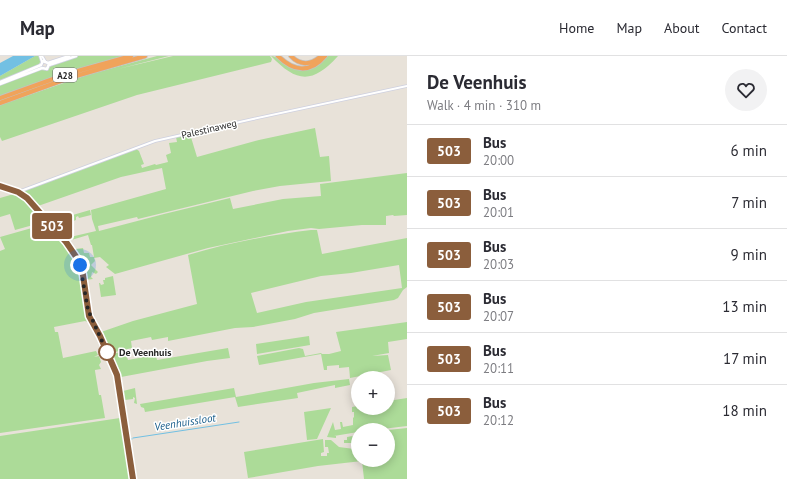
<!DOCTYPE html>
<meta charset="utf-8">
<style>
body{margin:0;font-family:"PT Sans",sans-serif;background:#f2f2f3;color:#2b2b33;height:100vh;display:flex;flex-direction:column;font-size:15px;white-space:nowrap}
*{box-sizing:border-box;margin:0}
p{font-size:13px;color:#7c7c81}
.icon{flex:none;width:22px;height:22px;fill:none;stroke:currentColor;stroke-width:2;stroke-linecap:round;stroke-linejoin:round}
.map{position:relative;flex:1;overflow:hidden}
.drawer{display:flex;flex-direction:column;background:#fff;width:380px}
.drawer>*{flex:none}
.badge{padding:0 8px;border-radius:3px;font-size:14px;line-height:26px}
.controls{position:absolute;left:351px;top:315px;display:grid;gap:8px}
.controls a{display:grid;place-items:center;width:44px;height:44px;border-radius:50%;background:#fff;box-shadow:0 2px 10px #0003;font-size:20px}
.you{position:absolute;width:20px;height:20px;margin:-10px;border:3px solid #fff;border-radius:50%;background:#1a73e8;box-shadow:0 0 0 6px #1a73e833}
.map>.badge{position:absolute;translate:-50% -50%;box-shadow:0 0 0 2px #fff}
.round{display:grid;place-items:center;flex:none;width:42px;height:42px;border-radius:21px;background:#f2f2f3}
.head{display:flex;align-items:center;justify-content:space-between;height:68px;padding:0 20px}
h1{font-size:19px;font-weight:700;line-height:30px}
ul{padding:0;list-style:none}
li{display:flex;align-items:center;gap:12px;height:52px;padding:0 20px;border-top:1px solid #e1e1e2}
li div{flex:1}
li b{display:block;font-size:15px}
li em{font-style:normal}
li .badge{min-width:44px;font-weight:700;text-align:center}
header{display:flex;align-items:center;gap:24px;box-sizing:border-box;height:56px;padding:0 20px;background:#fff;border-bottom:1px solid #e1e1e2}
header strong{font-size:19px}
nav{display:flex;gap:22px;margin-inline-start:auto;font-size:14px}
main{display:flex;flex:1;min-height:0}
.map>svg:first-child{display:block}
.green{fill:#acdb98;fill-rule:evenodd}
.water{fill:#72c0e3}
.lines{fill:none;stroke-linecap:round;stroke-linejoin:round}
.stream{stroke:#72c0e3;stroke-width:1}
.street-casing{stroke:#ced0df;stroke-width:3.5}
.secondary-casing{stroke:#ced0df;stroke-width:4}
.highway-casing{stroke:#c2c2c2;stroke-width:5.5}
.street{stroke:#fff;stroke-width:2}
.secondary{stroke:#fff;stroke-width:2.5}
.highway{stroke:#f0a35b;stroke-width:4}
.line-casing{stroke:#fff;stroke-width:9}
.line{stroke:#8b5e3c;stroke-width:6}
.walk{stroke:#262626;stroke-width:4;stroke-dasharray:0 7.2}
.stop-dot{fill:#fff;stroke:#8b5e3c;stroke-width:2}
.labels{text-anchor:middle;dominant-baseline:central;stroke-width:3;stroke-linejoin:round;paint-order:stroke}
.shield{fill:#fff;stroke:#676767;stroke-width:1}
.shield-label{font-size:9px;font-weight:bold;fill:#262626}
.street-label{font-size:10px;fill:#262626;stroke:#fff}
.stop-label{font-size:10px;font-weight:bold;fill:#262626;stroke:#fff;text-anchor:start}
.water-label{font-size:11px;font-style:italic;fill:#175c8a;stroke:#fff}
</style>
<header>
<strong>Map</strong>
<nav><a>Home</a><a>Map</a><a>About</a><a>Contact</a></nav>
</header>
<main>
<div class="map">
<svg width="407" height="423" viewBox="0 0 407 423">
<rect width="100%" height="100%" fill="#e8e2d9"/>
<path class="green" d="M35,0H39L41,5L38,9L0,25V20Z
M78,0H123L88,10L0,40V29L40,13L47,14L53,8Z
M157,0H169L118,13L173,0H270L272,3L271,6L137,39L2,85L0,81V49L87,19Z
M271,0C277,0 279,4 284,8C300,19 316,13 327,0H338C312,29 296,26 271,0Z
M315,72L320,101L329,100L331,125L280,130L253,135L138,163L137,161L98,170L99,175L164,158L230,142L233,153L283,143L321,140L320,128L407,117V159L394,160L393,159L386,160V169H362L319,173L311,172L288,175L208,192L115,218L106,211L109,209L100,201L94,202L95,205L91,209L98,216L96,218L92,216L91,221L93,223L86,224L83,207L75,193L83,192L84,197H89L90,201H94L92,189H91L88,179L68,185L66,182L96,175L92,163L91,154L166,133L162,112L121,121L38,150L22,134L136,93L139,95L144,108L141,109L142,112L155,108L156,109L168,106L166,99L171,97L169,87L177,86L176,81L190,78L197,101L259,84Z
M14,138L25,146L44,166L15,174L10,158L0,161V142Z
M90,154L91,159L79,162L78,160L76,161V164L71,166L69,171L60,174L52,165Z
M46,168C60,184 77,200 80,223C82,237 82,252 88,266L85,265L54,271L55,276H58L63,302L96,295L98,299L94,301L99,300L101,306L99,309L101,313L95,314V315L99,339H101L105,362L0,377V195L5,193L0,181Z
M311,174H317L322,198L407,182V231L403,234L398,242L394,244L314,257L295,263L253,271L235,272L168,285V281L152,284L151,281L131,285L132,292L111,297L101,276L133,265L197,248L188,199C228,187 270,179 311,174ZM399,209L402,232L306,246L257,257L251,237L321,220L351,217Z
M113,220L116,239L101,241L99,227H100L101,229L104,228L103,224H105V222Z
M407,266V283L388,286L389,297L372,300L388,299L391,314L350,322L349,311L339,312V309L327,310V314H324L321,298L259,309L257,300L299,292L303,293L305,300L321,297L322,298H329L341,295L336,276Z
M309,280L310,289L257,298L256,288Z
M228,292L230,302L207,305L121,321L112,298L125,295L128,304L144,301L143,296L148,295L149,298L155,296L157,304Z
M349,323L350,329L335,332V329L297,337L298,342L238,351L235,341L145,356L144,352L141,351L140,348L234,332L236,341L314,327Z
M135,332L137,348L134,347L135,342L133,341V343L125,344L126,348L124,350L123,335Z
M407,342V370L374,374H370L368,370L369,374H358V376L334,380H336V382L327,381L333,366L335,374L341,373L340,366H342L343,371L353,369V362L354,361V356H352V351L358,350V352H388V345Z
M331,352L317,383L307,384L304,356Z
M120,362L130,423H0V380Z
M407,372V423H364L362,405L318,410L248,422L244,396L323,383L324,396L321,397V400H327V397H329L328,391H325V384H331L339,391L354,393L355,387H344V384H347V381L358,379V404H388V374Z"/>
<path class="water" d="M13,0H35L0,20V7Z"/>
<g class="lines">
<path class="stream" d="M133,382L239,366
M131,393L130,383H132
M132,394L133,407
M134,410L136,423"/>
<g class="street-casing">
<path id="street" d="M40,0L42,6
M42,0L45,5
M18,136L155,85L253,63L407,30"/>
</g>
<g class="secondary-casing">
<path id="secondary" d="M48,7L69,0
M41,9L43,5L48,7
M49,9L76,0
M42,12L47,13L49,8
M0,26L41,9
M0,28L42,12
M0,130L18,136L27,142L62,181L77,202L83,219L89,260L100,280L117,319L133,423"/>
</g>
<g class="highway-casing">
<path id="highway" d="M278,0C293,15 310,18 325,0
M291,0C300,10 312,9 321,0
M0,42L67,18L131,0
M0,47L69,22L145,0"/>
</g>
<use href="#street" class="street"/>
<use href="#secondary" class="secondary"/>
<use href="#highway" class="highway"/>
</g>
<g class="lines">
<g class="line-casing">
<path id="line" d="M0,130L18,136L27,142L66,186L79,205L83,219L89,260L100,280L117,319L133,423"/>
</g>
<use href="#line" class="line"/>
<path class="walk" d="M80,209L88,254L107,296"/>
</g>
<circle class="stop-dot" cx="107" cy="296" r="8"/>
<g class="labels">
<rect class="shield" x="53" y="12" width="24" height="14" rx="3"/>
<g class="shield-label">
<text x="65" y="19">A28</text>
</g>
<g class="street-label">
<text transform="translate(209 73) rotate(-13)">Palestinaweg</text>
</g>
<g class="stop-label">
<text x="119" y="296">De Veenhuis</text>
</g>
<g class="water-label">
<text transform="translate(185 366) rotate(-9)">Veenhuissloot</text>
</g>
</g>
</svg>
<div class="controls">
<a>+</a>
<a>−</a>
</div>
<div class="you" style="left:80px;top:209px"></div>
<b class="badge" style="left:52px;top:170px;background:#8b5e3c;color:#fff">503</b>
</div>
<section class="drawer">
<div class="head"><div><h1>De Veenhuis</h1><p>Walk · 4 min · 310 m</p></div><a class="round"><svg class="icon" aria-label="heart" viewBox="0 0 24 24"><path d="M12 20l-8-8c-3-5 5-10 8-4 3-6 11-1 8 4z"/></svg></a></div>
<ul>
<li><span class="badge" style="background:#8b5e3c;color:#fff">503</span><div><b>Bus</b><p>20:00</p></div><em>6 min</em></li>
<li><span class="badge" style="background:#8b5e3c;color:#fff">503</span><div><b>Bus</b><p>20:01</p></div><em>7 min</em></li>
<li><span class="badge" style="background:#8b5e3c;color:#fff">503</span><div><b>Bus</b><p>20:03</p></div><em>9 min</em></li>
<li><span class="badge" style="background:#8b5e3c;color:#fff">503</span><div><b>Bus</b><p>20:07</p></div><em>13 min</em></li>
<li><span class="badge" style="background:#8b5e3c;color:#fff">503</span><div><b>Bus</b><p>20:11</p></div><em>17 min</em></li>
<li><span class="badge" style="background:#8b5e3c;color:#fff">503</span><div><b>Bus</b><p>20:12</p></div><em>18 min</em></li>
</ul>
</section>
</main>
